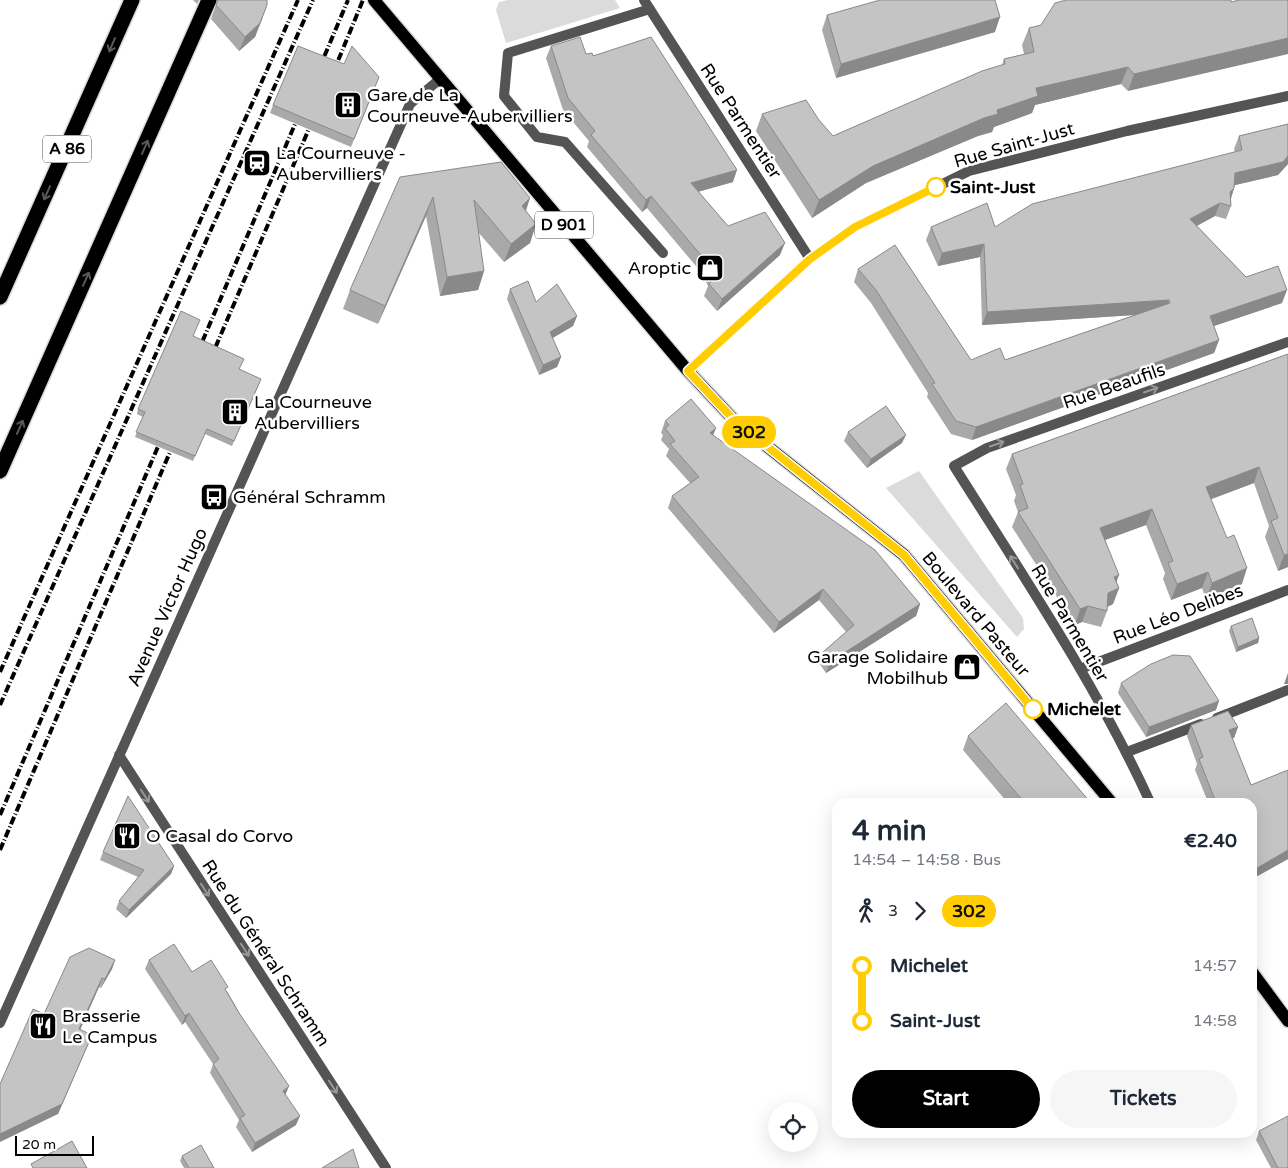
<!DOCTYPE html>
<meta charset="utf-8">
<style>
body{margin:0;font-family:"Varela Round",sans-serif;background:#f6f6f7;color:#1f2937;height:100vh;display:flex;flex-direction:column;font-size:19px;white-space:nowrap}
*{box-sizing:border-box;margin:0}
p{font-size:16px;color:#747a83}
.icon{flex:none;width:28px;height:28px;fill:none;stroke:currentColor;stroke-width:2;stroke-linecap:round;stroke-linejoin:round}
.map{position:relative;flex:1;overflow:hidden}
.panel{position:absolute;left:832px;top:798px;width:425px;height:340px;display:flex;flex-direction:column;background:#fff;border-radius:15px;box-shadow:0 5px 20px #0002}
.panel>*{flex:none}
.badge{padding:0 10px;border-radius:16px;font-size:18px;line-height:32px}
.buttons{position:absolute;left:768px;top:1102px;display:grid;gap:10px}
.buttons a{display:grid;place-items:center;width:50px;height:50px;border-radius:50%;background:#fff;box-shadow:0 5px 20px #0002;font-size:25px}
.scale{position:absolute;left:15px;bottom:12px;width:79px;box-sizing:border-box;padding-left:5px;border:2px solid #000;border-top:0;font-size:14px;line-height:18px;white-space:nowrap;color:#000;-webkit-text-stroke:4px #fff;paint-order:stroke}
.map>.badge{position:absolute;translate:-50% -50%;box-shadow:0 0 0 2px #fff}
.legs{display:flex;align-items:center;gap:8px;height:55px;padding:0 20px;font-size:16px}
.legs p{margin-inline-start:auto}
.headline{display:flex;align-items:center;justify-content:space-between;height:85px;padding:0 20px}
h1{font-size:28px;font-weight:800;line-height:38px}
.button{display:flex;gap:10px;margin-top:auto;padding:10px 20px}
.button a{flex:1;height:58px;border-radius:30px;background:#000;color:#fff;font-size:20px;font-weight:800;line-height:58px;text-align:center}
.button a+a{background:#f6f6f7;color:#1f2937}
ul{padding:0 20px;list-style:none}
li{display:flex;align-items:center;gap:18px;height:55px;font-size:19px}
li i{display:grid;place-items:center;width:8px;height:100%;margin:0 6px;background:currentColor}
li i::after{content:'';width:12px;height:12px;margin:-6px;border:4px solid;border-radius:50%;background:#fff}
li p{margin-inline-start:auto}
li:first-child i{background:linear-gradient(#0000 50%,currentColor 0)}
li:last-child i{background:linear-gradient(currentColor 50%,#0000 0)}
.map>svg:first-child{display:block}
.green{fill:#dbdbdb}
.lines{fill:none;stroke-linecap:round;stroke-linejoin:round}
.primary-casing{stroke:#dbdbdb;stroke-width:15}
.highway-casing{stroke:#dbdbdb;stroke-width:18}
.street{stroke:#545454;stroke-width:10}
.primary{stroke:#000;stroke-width:12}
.highway{stroke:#000;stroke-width:15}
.rail{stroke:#000;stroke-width:4;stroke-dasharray:8 2.5 1 2.5;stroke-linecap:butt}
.wall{fill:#a9a9a9}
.shaded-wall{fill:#898989}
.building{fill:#c4c4c4;stroke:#898989}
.oneway{stroke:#595959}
.oneway2{stroke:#989898}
.line-1-casing{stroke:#fff;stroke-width:11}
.line-1{stroke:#ffcd02;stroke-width:8}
.stop-1-dot{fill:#fff;stroke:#ffcd02;stroke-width:2.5}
.labels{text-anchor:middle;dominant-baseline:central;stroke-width:5;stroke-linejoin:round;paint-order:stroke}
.shield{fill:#fff;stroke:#4c4c4c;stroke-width:1}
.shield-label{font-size:16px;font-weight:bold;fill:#000}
.poi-label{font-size:18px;fill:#000;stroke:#fff;text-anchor:start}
.street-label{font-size:18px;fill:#000;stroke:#fff}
.stop-label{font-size:18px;font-weight:bold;fill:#000;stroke:#fff;text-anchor:start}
</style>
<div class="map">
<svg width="1288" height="1168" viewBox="0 0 1288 1168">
<rect width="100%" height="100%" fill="#fff"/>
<path class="green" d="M508,0H615L620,8L506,43L496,10L499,2Z
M919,471L1023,618L1024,629L1017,637L886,488Z"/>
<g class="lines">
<g class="primary-casing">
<path id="primary" d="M374,0L688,371L734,420L904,555L1111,802
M1252,972L1288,1021"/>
</g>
<g class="highway-casing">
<path id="highway" d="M0,297L132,0
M0,471L209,0"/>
</g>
<path class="street" d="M644,0L810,259
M650,9L508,53L504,96L537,137L565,142L663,253
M688,371L810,259L855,227L969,171L1127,131L1288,96
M1080,669L1288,590
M1217,718L1288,690
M1127,752L1201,724
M119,755L386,1168
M1150,802C1096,684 1023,576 954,466L987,448L1288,342
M0,1023L410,104L440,79"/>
<use href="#primary" class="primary"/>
<use href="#highway" class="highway"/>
<path class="rail" d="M319,69L348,0
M333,73L363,0
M197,354L301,110
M210,360L314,117
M0,672L298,0
M0,705L313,0
M0,815L163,435
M0,850L176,438"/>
</g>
<path class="wall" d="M193,0H199L197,4Z
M217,0H267L262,20L255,37L239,51L211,19L217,2Z
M1231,0L1128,91L1121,84L1035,105L1032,113L994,127L992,132L978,136L866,183L812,218L756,131L762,114L819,120L833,136L1002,65L1004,59L1024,54L1022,45L1029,28Z
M827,15L995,32L836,78L822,30Z
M551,46L593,56L733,182L698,192L728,226L780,255L717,311L704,296L708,286L701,272L647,208L642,212L587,147L589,141L563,110L546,58Z
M376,85L351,147L270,113L273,105Z
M1288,124V164L1278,175L1235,185L1231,199V206L1226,219L1215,216L1197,226L1246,277L1282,303L1214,326L1219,340L1214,353L972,440L951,434L927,397L928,393L871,303L854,282L858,269L971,360H1005L1135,315L982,325L980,257L938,266L926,240L931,227H995L1235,152L1234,149L1239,136Z
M400,177L526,211L536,224L530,243L504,262L478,232L484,271L478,290L440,296L426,216L378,324L343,309L350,290Z
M510,289L536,302L577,316L573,326L552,338L561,357L557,367L539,375L507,299Z
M193,336L259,384L232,446L205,434L193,461L135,437L143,417L137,414L138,409Z
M1288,354V567L1278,571L1265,537L1269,526L1254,483L1211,499L1242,584L1206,599L1202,588L1171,600L1163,579L1165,573L1146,525L1105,540L1116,581L1119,588L1113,604L1107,607V611L1101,627L1082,622L1075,625L1012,527L1018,512L1014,501L1016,495L1006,469L1012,454Z
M665,421L716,428L713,435L920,604L916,616L826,673L819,663L823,652L846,632L819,600L774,633L668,508L672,496L690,483L666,456L669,449L661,440L663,435L661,433Z
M848,432L902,443L867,468L844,441Z
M1231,626L1259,638L1258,643L1236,652L1229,631Z
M1121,683L1216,710L1146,737L1118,693Z
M1191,725L1238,727L1234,738H1232L1251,785L1288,770V859L1252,879V802H1208L1195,770L1197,764L1187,736Z
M968,736L1090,802H1007L963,750Z
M103,852L174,866L171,874L126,918L116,909L119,901L138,877L100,860Z
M115,960L112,969L101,988L99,987L80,1030L92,1035L58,1114L44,1014Z
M149,960L192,972L227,991L286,1095L296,1125L252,1152L236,1127L239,1120L210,1073L213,1064L185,1022L182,1025L145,969Z
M1259,1131L1288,1168H1271L1256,1140Z
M182,1156L214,1168H184L180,1161Z"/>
<path class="shaded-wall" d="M267,5L255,37L239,51L245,37Z
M1000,17L995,32L836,78L841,64Z
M1288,38V54L1128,91L1134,74Z
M1128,67L1121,84L1035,105L1032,113L994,127L992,132L978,136L866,183L812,218L819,200L873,166L997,110L1036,88Z
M1288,156V164L1278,175L1231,186L1235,173Z
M737,170L733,182L686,195L691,183Z
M1234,188L1230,201L1225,205L1230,192Z
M651,196L647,208L642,212L646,200Z
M433,197L426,216L378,324L385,306Z
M530,198L524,217L522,206Z
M1220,203L1215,216L1185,232L1190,219Z
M536,224L530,243L504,262L511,244Z
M785,243L780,255L717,311L722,299Z
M984,244L980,257L938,266L942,253Z
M484,271L478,290L440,296L447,277Z
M1287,290L1282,303L1205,329L1210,316Z
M1169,300L1164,313L982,325L987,312Z
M577,316L573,326L546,342L550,332Z
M1219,340L1214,353L972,440L976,427Z
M561,357L557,367L539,375L543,365Z
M716,428L711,440L710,433Z
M906,435L902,443L867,468L871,459Z
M1259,467L1254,483L1201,503L1206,487Z
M1152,509L1146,525L1094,544L1100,528Z
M1288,554V567L1278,571L1284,555Z
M1247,568L1242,584L1206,599L1212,583Z
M1208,572L1202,588L1171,600L1177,584Z
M1119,575L1113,591L1114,577Z
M1119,588L1113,604L1103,609L1108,593Z
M823,589L819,600L774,633L779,622Z
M920,604L916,616L826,673L830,662Z
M1088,606L1082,622L1075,625L1080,609Z
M1259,638L1258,643L1236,652L1238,647Z
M1288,673V684H1284Z
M1219,701L1216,710L1146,737L1149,727Z
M1238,727L1234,738L1225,741L1229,730Z
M1288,850V859L1252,879V871Z
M174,866L171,874L126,918L129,910Z
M115,960L112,969L101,988L105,979Z
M102,978L99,987L76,1039L79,1029Z
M189,1013L185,1022L182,1025L185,1016Z
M92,1035L58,1114L0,1142V1134Z
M289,1086L285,1096L283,1091Z
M300,1116L296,1125L252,1152L255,1143Z"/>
<path class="building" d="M218,0H267V5L260,23L245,37L216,5Z
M880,0H995L1000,17L841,64L827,15Z
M1066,0H1231V2L1239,0H1288V38L1134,74L1128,67L1036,88L1038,96L997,110L998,114L984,118L873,166L819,200L762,114L806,100L819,120L833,136L982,71L1005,64L1004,59L1034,52L1029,28L1041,25L1055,3Z
M580,37L586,54L592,53L593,56L651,37L737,170L691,183L728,226L765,212L785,243L722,299L709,284L715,278L705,260L651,196L646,200L591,135L595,131L568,98L551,46Z
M298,46L344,64L352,46L379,77L354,139L273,105Z
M1288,124V156L1283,162L1235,173L1234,188L1230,192L1231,206L1220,203L1190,219L1246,277L1278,266L1287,290L1210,316L1219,340L976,427L956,421L932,384L935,383L876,290L858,269L895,245L971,360L1000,348L1005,360L1170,303L1169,300L987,312L984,244L942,253L931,227L987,203L995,227L1032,204L1242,150L1239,136Z
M501,162L530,198L522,206L536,224L511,244L474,200L484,271L447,277L433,197L385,306L350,290L400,177Z
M528,281L536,302L557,284L577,316L550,332L561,357L543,365L510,289Z
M181,311L200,320L193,336L244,359L239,369L261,379L234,441L207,429L195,456L136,432L145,412L138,409Z
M1288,354V554L1284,555L1271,521L1278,518L1259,467L1206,487L1227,538L1234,535L1247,568L1212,583L1208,572L1177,584L1168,563L1173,561L1152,509L1100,528L1119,575L1114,577L1119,588L1108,593L1107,611L1088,606L1080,609L1018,512L1028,508L1020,485L1023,484L1012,454Z
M691,399L716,428L710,433L875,550L920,604L830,662L823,652L854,625L823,589L779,622L672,496L699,477L670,444L675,441L665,428L669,425L665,421Z
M886,406L906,435L871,459L848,432Z
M1252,618L1259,638L1238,647L1231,626Z
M1173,655L1190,656L1219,701L1149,727L1121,683L1151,664Z
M1006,703L1090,802H1024L968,736Z
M1228,711L1238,727L1229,730L1251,785L1288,770V850L1252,871V802H1209L1215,800L1199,759L1203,757L1191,725Z
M128,796L174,866L129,910L119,901L144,870L103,852Z
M174,944L192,972L211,960L228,987L225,989L239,1013L289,1086L283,1091L300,1116L255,1143L240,1118L245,1115L213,1064L219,1059L189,1013L185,1016L149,960Z
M89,948L115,960L105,979L102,978L79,1029L92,1035L62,1104L0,1134V1084L33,1009L44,1014L70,957Z
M1288,1116V1168H1278L1259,1131Z
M72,1141L87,1168H33L31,1164Z
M201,1145L214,1168H189L182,1156Z
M353,1149L359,1168H322Z"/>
<defs><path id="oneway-shaft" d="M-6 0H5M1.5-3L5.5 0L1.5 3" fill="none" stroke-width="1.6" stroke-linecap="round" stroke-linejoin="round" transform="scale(1.25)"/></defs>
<g class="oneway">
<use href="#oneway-shaft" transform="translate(112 45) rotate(113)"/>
<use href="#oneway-shaft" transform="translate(145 147) rotate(-66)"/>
<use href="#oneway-shaft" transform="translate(47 193) rotate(114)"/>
<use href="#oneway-shaft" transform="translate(86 279) rotate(-66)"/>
<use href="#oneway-shaft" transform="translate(20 427) rotate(-66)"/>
</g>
<g class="oneway2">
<use href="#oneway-shaft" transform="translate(1151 390) rotate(-19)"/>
<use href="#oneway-shaft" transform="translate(997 444) rotate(-19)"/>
<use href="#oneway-shaft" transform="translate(1014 562) rotate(-122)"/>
<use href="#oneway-shaft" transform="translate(145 796) rotate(57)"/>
<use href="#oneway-shaft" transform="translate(205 890) rotate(57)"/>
<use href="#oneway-shaft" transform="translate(245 950) rotate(57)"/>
<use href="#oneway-shaft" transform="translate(333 1087) rotate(57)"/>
</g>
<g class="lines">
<g class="line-1-casing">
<path id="line-1" d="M936,187L855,227L810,259L688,371L734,420L904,555L1033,709"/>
</g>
<use href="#line-1" class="line-1"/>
</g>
<defs>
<g id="building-square" transform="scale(1.4375)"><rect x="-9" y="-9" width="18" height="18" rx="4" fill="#000" stroke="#fff"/><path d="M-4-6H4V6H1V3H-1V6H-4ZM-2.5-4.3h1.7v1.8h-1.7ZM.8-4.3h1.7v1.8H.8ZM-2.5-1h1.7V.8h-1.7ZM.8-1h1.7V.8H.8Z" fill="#fff"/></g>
<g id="station-square" transform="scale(1.4375)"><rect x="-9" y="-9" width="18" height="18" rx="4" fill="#000" stroke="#fff"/><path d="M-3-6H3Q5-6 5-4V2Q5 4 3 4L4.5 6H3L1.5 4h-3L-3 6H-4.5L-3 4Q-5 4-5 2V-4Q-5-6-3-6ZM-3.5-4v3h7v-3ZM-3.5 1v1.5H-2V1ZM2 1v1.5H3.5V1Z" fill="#fff"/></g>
<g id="shop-square" transform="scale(1.4375)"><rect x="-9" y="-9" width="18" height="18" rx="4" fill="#000" stroke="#fff"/><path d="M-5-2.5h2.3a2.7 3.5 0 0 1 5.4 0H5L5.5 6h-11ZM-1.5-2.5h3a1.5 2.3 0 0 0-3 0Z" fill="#fff"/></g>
<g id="bus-square" transform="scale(1.4375)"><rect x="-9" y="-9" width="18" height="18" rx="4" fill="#000" stroke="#fff"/><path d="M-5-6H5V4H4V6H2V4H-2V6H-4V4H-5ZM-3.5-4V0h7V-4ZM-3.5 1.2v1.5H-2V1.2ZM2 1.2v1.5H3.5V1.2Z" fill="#fff"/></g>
<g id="restaurant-square" transform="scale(1.4375)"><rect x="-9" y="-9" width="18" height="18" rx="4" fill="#000" stroke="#fff"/><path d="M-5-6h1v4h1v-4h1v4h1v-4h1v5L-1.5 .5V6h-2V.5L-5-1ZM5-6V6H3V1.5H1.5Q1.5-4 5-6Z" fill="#fff"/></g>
</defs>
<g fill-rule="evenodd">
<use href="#building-square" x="348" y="105"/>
<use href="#station-square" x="257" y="163"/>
<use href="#shop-square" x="710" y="268"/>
<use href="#building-square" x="235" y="412"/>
<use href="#bus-square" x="214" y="497"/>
<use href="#shop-square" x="967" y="667"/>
<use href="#restaurant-square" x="127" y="836"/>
<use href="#restaurant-square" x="43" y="1026"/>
</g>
<g class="stop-1-dot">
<circle cx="936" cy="187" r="9"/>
<circle cx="1033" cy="709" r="9"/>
</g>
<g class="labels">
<g class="shield">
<rect x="43" y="135.5" width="48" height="27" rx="4"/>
<rect x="535" y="211.5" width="58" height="27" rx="4"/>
</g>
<g class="shield-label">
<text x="67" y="149">A 86</text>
<text x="564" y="225">D 901</text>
</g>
<g class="poi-label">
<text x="367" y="95">Gare de La<tspan x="367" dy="21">Courneuve-Aubervilliers</tspan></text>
<text x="276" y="153">La Courneuve -<tspan x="276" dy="21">Aubervilliers</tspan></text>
<text x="691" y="268" text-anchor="end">Aroptic</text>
<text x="254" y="402">La Courneuve<tspan x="254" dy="21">Aubervilliers</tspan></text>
<text x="233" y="497">Général Schramm</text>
<text x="948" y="657" text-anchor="end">Garage Solidaire<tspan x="948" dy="21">Mobilhub</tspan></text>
<text x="146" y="836">O Casal do Corvo</text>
<text x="62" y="1016">Brasserie<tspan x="62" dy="21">Le Campus</tspan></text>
</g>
<g class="street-label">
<text transform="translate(741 121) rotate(57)">Rue Parmentier</text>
<text transform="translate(1014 145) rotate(-16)">Rue Saint-Just</text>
<text transform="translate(1114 386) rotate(-19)">Rue Beaufils</text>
<text transform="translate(167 607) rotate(-66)">Avenue Victor Hugo</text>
<text transform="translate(976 614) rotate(50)">Boulevard Pasteur</text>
<text transform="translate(1178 614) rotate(-21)">Rue Léo Delibes</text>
<text transform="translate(1070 623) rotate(59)">Rue Parmentier</text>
<text transform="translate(266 953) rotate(57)">Rue du Général Schramm</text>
</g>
<g class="stop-label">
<text x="950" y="187">Saint-Just</text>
<text x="1047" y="709">Michelet</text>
</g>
</g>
</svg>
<div class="buttons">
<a><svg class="icon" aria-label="locate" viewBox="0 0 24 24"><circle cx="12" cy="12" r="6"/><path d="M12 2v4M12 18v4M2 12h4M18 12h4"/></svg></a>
</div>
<div class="scale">20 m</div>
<b class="badge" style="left:749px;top:432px;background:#ffcd02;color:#111">302</b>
<section class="panel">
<div class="headline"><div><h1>4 min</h1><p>14:54 – 14:58 · Bus</p></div><b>€2.40</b></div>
<div class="legs"><svg class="icon" aria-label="walk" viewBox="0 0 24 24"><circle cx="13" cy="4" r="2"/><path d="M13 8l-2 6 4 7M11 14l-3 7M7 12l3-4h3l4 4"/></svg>3<svg class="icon" aria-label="forward" viewBox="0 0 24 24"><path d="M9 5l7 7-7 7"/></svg><b class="badge" style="background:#ffcd02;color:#111">302</b></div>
<ul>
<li><i style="color:#ffcd02"></i><b>Michelet</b><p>14:57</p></li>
<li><i style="color:#ffcd02"></i><b>Saint-Just</b><p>14:58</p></li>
</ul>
<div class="button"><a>Start</a><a>Tickets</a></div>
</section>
</div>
